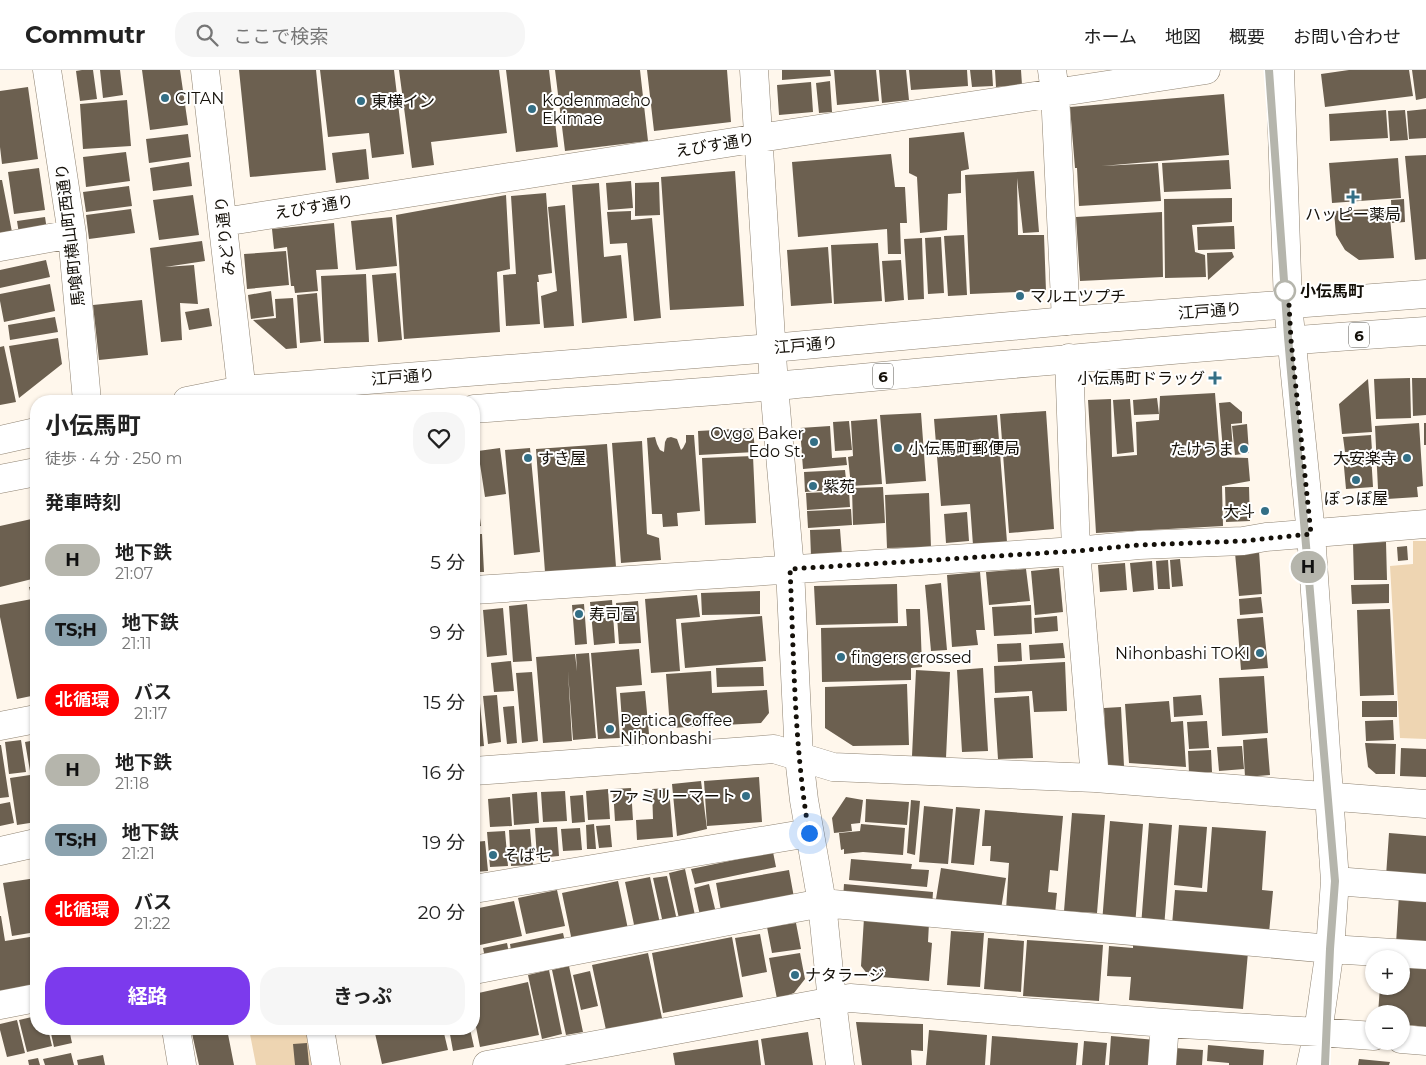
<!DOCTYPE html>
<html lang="ja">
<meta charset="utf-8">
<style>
body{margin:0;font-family:Montserrat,"Noto Sans JP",sans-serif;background:#f6f6f6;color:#222;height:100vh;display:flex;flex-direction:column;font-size:19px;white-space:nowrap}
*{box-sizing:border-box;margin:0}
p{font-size:16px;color:#767676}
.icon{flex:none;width:28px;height:28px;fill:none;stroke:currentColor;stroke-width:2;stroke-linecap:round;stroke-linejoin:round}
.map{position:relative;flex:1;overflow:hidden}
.side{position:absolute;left:30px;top:325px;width:450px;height:640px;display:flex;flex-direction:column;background:#fff;border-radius:20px;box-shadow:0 1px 4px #0004}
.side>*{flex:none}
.badge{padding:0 10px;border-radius:16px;font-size:18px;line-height:32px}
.fabs{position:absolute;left:1365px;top:880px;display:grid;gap:10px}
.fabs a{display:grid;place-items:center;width:45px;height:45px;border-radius:50%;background:#fff;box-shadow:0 1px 4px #0004;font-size:25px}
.you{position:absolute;width:25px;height:25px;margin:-12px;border:4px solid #fff;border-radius:50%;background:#1a73e8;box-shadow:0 0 0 8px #1a73e833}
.map>.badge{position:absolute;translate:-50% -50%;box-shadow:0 0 0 2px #fff}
h2{padding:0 15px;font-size:19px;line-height:45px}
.round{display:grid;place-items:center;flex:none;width:52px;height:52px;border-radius:20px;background:#f6f6f6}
.overview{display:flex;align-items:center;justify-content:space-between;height:85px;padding:0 15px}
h1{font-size:24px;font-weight:700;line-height:38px}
.primary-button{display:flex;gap:10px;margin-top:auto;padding:10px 15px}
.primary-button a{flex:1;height:58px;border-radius:20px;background:#7c3aed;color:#fff;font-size:20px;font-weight:700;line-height:58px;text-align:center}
.primary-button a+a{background:#f6f6f6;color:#222}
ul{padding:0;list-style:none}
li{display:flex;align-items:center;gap:15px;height:70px;padding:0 15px}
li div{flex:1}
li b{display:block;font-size:19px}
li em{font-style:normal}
li .badge{min-width:55px;font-weight:700;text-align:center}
header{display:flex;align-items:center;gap:30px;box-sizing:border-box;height:70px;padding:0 25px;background:#fff;border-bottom:1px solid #e0e0e0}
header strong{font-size:24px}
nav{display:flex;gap:28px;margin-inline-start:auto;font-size:18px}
.search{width:350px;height:45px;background:#f6f6f6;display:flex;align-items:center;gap:12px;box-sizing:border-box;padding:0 18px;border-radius:20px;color:#767676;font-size:19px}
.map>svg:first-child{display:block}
.green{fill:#eed5b2}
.building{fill:#6c6050}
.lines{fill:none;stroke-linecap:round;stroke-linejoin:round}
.minor-casing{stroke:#8f8372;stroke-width:29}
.highway-casing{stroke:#8f8372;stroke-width:29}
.minor{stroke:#fff;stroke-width:28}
.highway{stroke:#fff;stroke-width:28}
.line-casing{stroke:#fff;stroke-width:11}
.line{stroke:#b5b5ac;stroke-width:8}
.walk{stroke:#141009;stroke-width:5;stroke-dasharray:0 9}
.poi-dot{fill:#336f86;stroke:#fff;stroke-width:2}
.stop-dot{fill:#fff;stroke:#b5b5ac;stroke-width:2.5}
.labels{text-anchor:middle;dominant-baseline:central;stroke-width:4;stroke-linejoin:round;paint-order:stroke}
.shield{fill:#fff;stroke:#5a5853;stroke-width:1}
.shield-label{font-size:15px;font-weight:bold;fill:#141009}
.poi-label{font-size:16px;fill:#141009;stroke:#fff;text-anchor:start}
.street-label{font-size:16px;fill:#141009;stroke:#fff}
.stop-label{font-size:16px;font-weight:bold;fill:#141009;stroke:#fff;text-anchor:start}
</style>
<header>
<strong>Commutr</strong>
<div class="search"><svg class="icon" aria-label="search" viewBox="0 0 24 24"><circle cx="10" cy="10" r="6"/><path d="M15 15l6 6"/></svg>ここで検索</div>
<nav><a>ホーム</a><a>地図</a><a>概要</a><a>お問い合わせ</a></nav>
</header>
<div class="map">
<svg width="1426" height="995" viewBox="0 0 1426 995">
<rect width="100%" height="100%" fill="#fff7ec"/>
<path class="green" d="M1413,471H1426V669L1400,668L1390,496L1413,494Z
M249,959H306L313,995H256Z"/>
<path class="building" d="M82,0H93L97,29L80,31L76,1Z
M100,0H120L123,25L103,28Z
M142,0H180L188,55L150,60Z
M239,0H316L326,100L250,107Z
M320,0H394L404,84L372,88L369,63L328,67Z
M399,0H499L507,63L431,72L434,95L412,98Z
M506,0H549L558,77L516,82Z
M555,0H640L648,71L565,81Z
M647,0H727L731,52L654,61Z
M782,0H830L831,6L782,10Z
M834,0H876L879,31L837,35Z
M879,0H906L909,30L882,33Z
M909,0H967L968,16L911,20Z
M970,0H992L993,16L972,17Z
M995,0H1021L1022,15L996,17Z
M1349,0H1409L1413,26L1325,37L1321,4Z
M1412,0H1426V28L1416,30Z
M830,11L832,42L819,43L816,13Z
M811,12L813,42L779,45L777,15Z
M28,17L38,89L2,94L0,77V21Z
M1224,24L1229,85L1102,96L1158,93L1161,131L1079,136L1077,98H1075L1070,37Z
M127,30L131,76L83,79L80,34Z
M1426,39V68L1409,69L1407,41Z
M1386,40L1388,68L1330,71L1329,44Z
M1405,40L1408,70L1390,71L1388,41Z
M964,62L969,99L961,101V123L948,124L947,160L920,163L917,107L909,103V68Z
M188,64L191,87L149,93L146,69Z
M366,79L369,109L336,113L332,83Z
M126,82L130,111L86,117L83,87Z
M891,84L895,117H905L907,153H900L901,184H888L887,159L798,167L792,92Z
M1426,85V189L1415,190L1405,86Z
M1398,88L1401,128L1332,133L1329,93Z
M1229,90L1231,119L1164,122L1162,93Z
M189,92L192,116L153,121L150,98Z
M39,98L45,140L14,144L8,102Z
M735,101L744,236L670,240L661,107Z
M1034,101L1039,162L1023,163L1017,108L1018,165H1044L1046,221L970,224L965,105Z
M0,110H2L12,162L0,164Z
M631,111L633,138L608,140L606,113Z
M659,112L660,145L635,146V113Z
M599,113L604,187L621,185L627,248L582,253L572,115Z
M129,116L132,136L86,142L83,122Z
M546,123L552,203L538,205L539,212H537L540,254L506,256L503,205L516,204L511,126Z
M193,125L199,165L159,170L153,130Z
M506,125L510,199L497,202L500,262L404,269L396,145Z
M1232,128V152L1192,155L1195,182L1205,185L1206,207L1165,208L1164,129Z
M1404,129L1405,152L1392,153L1391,130Z
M565,135L574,256L544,258L541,226L557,221L548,137Z
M1389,138L1394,188L1359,190L1345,180L1336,165L1334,141Z
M131,139L135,163L89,169L86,145Z
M631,141V150L652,148L661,248L634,251L627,173L610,174L607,142Z
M1162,142L1163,207L1080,211L1076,147Z
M45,147L47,160L19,164L17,151Z
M392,147L397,196L356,200L351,151Z
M334,153L338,199L316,200L318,221L295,223L294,216H291L287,177L274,179L272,159Z
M1234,156L1235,179L1198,180L1197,157Z
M964,165L967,225L948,226L944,166Z
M941,167L944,223L928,224L925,168Z
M922,168L924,229L908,230L904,169Z
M202,171L205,191L165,197L194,195L198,234L180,233L182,270L161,272L150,178Z
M878,173L882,231L834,234L831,175Z
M828,177L832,233L791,236L787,180Z
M286,181L289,215L247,219L244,184Z
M1232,182L1234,187L1208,210L1207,183Z
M46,190L50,207L0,218V200Z
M901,190L904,230L885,232L882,191Z
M396,203L402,270L378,272L372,205Z
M366,204L369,272L324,273L321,206Z
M50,214L55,241L4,252L0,231V224Z
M271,221L274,246L251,249L248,225Z
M317,223L321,271L300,273L297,225Z
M293,228L297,278L286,279L253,250L276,248L275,229Z
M142,230L148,285L99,290L93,235Z
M209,238L212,256L189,260L185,242Z
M55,247L58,262L10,270L8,255Z
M58,268L62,294L19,328L9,276Z
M4,276L16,332L0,335V277Z
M1410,308L1411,348L1376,349L1374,309Z
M1412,308H1426V345L1413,346Z
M1368,309L1372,362L1342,364L1339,334Z
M1215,323L1220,387L1248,388L1250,411L1222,416L1223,456L1096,463L1088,330L1111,329L1112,387L1137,385L1136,352L1159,350L1160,326Z
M1157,328L1159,344L1134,345L1133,330Z
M1130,329L1134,382L1117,384L1113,330Z
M1230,332L1242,342V353L1231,354L1233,380L1223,381L1219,333Z
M1046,341L1054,459L1009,463L1000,344Z
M921,343L926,411L886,414L880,345Z
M997,345L1007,472L973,475L970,434L941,436L934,349Z
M877,349L882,414L851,416L848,387L853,386L851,351Z
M849,351L852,380L835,381L833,352Z
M1419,353L1423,416L1417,417L1418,427L1387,429L1386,419H1378L1375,356Z
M1424,353H1426V375H1424Z
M1247,354L1249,383L1235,385L1232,356Z
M830,356L832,388L846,387L847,395L803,399L800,358Z
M753,358L755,382L699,385L698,361Z
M686,365H694L700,441L677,443L678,456L663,457L662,444H652L647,368L655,367L657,374L660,380L664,382L665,372L667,368L671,367L677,369L681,380L683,378L686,372Z
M1371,365L1372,381L1345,382L1343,367Z
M642,371L647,464L659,468L661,490L621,493L612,373Z
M607,374L616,497L545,502L536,379Z
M500,378L506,424L485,427L478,381Z
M530,378L540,482L514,485L505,380Z
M474,380H475L480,418L474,419Z
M1371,384L1373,417L1346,419L1343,386Z
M753,386L756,453L705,455L702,388Z
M845,400L847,419L805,422L804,402Z
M883,417L885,453L853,455L852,418Z
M1225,417H1249L1250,451L1226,452Z
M849,421L850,437L807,440L806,423Z
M929,423L931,477L887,478L885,425Z
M477,424L481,456L474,457V425Z
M851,439L852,455L808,458L807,441Z
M967,442L969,471L946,473L944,444Z
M36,448V508L0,517V456Z
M840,459L842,485L811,486L810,460Z
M474,464H482L484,502H474Z
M1386,472L1387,510H1354L1353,473Z
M1407,476L1408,490L1398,491L1397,477Z
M1259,481L1262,524L1239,526L1235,483Z
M1180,489L1183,516L1172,517L1170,490Z
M1168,490L1170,519H1158L1156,491Z
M1152,491L1154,520L1133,522L1130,493Z
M1125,493L1127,520L1100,522L1098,495Z
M1059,498L1063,542L1035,545L1031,501Z
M1026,499L1030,531L989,535L986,502Z
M980,502L985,560H976L978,575L952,577L947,505Z
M941,513L947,580L931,581L925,515Z
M897,514L898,553L816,555L814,516Z
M1389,514V533L1352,534L1351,515Z
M36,516V625L17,629L0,547V535L32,529L29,517Z
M760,521V544L702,545L701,523Z
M697,525L700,547L676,549L680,601L651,603L645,529Z
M1261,527L1263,543L1240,545L1239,529Z
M612,530L615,573L594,575L590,532Z
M638,531L641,573L619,574L616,533Z
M527,534L532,591L513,592L509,536Z
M584,534L587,574L575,575L572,535Z
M1031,535L1032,564L994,566L992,537Z
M503,538L507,585L487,587L483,540Z
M906,539H920L922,597L911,598V610L822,612L821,558L907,556Z
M1390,539L1394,625L1360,626L1357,540Z
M474,545H477L480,585H474Z
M762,546L766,591L685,598L681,553Z
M1057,546L1058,561L1035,563L1034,548Z
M1263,547L1268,598L1241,600L1237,549Z
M1021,573L1022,591L998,592L997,574Z
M1063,573L1065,588L1030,590L1029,575Z
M639,579L642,615L616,617L620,668L598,669L591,583Z
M589,583L596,668L573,670L568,601L572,671L543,673L536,587L575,584L577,601L576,584Z
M474,591H476L484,676L474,677Z
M511,591L514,621L494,622L491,593Z
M1065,592L1067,641L1034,642L1032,621L995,623L994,596Z
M763,597L764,616L717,617L716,598Z
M983,598L988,681L962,682L957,600Z
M916,600L950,602L946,688L912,686Z
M711,601L712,623L767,620L769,643L761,653L670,658L666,604Z
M532,602L538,671L522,673L516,603Z
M1264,606L1268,663L1222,666L1219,608Z
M907,614L909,675L853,676L825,658V617Z
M645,621L649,664L623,666L620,623Z
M497,625L501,672L488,674L483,626Z
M1201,625L1203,645L1174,647L1173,627Z
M1029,626L1033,688L998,689L994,628Z
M1169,631L1171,652L1183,651L1186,697L1129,693L1125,634Z
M1362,631H1397V647H1362Z
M514,636L517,673L507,674L503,637Z
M1121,637L1124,696L1107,697L1104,638Z
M1393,650L1394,670L1366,671L1365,651Z
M1207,651L1209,678L1189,679L1187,652Z
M1267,668L1270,705L1245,707L1243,670Z
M21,670L26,702L9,704L5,672Z
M36,670V700L30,701L25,672Z
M1365,673L1396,674L1395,704H1376L1368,697Z
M0,675H1L9,727L0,728Z
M1242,676L1244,699L1219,701L1217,677Z
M1401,678L1426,679V707L1400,706Z
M1211,680L1212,702L1189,703L1188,681Z
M36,703V723H35L32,704Z
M30,705L36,752L17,755L10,708Z
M759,707L762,752L707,756L704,711Z
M701,711L707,759L677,766L672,714Z
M631,718L633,750L615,751L613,719Z
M669,718L673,767L637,770L636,750L653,749L652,719Z
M608,719L610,749L588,750L586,721Z
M565,721L567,751L543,752L541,722Z
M537,722L539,753L514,755L512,724Z
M583,725L585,752L572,753L570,726Z
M510,727L512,756L490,757L488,729Z
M846,727L863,730L860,753L851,754L852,761L834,763L832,748Z
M866,729L909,732L907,755L865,752Z
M911,730L920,731L915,785L907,783Z
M10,732L14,753L0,756V734Z
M924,736L953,739L948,794L919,792Z
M956,737L980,739L974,795L951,793Z
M985,740L1063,746L1058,801L1050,800L1048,822L1057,823L1055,844L1006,840L1009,793L990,791L991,776H982Z
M1072,743L1105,745L1097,843L1064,841Z
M1110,751L1143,754L1135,856L1102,853Z
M1149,753L1172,755L1164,858L1141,856Z
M594,754L596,779H587L586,755Z
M861,754L905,758L903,785L863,782L844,784V779L841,780L839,763L860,761Z
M610,755L612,777L599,778L596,756Z
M1179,755L1207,757L1202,818L1174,815Z
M557,757L559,786L537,788L535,758Z
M1212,757L1266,761L1262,820L1273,821L1269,863L1172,855L1175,820L1207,822Z
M580,758L582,780L563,781L561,759Z
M530,759L533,795L511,796L509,760Z
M505,761L508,796L490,797L487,762Z
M1389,763L1426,766V809L1386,806Z
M485,771L488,801L475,802L474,772Z
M773,782L776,797L695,814L691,799Z
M851,789L912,794L911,799L929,800L927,817L849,810Z
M941,798L1006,808L1001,839L936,829Z
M685,799L696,850L680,853L669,803Z
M789,800L795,833L722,846L716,813Z
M667,806L678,855L664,858L653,808Z
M650,807L661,858L636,864L625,812Z
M36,808V862L12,866L3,813Z
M618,811L629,864L573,876L562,823Z
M709,814L717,847L701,850L694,818Z
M844,814L933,822L932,837L843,829Z
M557,820L565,856L526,864L518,828Z
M1399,824L1426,826V876L1396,874Z
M514,831L522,866L480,875L474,846V839Z
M0,846H1L5,871L36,866V906L30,907L32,918L0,923Z
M864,848L929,853L928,872L932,873L929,911L869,906L861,896Z
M796,853L801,879L772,883L767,857Z
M951,861L984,863L980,917L947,915Z
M563,863L566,876L512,887L510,874Z
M760,864L767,902L742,907L735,868Z
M732,867L743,927L663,943L652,883Z
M988,868L1024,871L1021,922L984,919Z
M1027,870L1103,875L1099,931L1023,926Z
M507,873L510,888L486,893L483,878Z
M1133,873L1248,882L1243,939L1129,930L1131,907L1107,906L1109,876L1133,878Z
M648,883L662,948L606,960L592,895Z
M800,883L805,909L794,923L777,929L769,888Z
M1401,892L1426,894V957L1401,954V944H1378L1380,916H1401Z
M569,896L583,962L566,965L552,900Z
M549,900L562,964L542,969L528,905Z
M590,901L598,936L581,940L573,905Z
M528,912L539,965L480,977L474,947V924Z
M36,946V959H48L52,976L27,982L19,950Z
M17,950L25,983L7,987L0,960V954Z
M856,952L923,954V981L911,980L912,995H862Z
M50,959H69L72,973L54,977Z
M191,959H227L234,995H199Z
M374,959H443L448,980L382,994Z
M449,959H470L474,977L453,981Z
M929,960L987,965L985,995H926Z
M808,962L813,995H765L761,969Z
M992,966L1078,973L1076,995H990Z
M1111,966L1156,970L1154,995H1109Z
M758,970L761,995H675L673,983Z
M1084,971L1107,973L1105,995H1082Z
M307,973L309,995H295L293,974Z
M1208,975L1264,980L1263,995H1229V993L1207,991Z
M1175,978L1203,980L1202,995H1174Z
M71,983L74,995H45L43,989Z
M103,985L105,995H78L77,990Z
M38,988L40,995H29L28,990Z
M1359,989L1390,992L1389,995H1358Z"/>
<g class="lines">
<g class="minor-casing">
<path id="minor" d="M47,0L72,164L87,331
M205,0L243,331
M754,0L774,316L790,499L799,687L804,730L822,833L832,931L840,995
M1052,0L1055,22L1066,251
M1280,0L1288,235L1311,464L1335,811L1330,879L1318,962L1311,995
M223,152L759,68L1206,0
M0,177L72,164
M1069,288L1076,481L1095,708
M474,520L1076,481L1139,475L1243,471L1266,467L1426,454
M0,656L36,649
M474,701L774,679L833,697L1095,708L1426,734
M0,781L36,773
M1335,811L1426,818
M474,819L809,763
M474,900L822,833L1330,879L1426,885
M0,935L36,928
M176,959L182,995
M320,959L326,995
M1401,969L1426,971
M487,995L850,928L1165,953L1318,962L1374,966
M1162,995L1165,953"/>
</g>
<g class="highway-casing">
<path id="highway" d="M187,331L242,320L772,278L1066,251L1426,224
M474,339C574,331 675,325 775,316C992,296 1209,275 1426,261
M0,370L36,362
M0,409L36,402"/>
</g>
<use href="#minor" class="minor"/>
<use href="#highway" class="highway"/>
</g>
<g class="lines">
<g class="line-casing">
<path id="line" d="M1269,0L1288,267L1335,811L1330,879L1325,995"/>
</g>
<use href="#line" class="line"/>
<path class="walk" d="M809,763C794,676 794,587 790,499L1076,481L1139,475L1243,471L1311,464L1291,270L1288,217L1285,221"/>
</g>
<g class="poi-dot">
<circle cx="165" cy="28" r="5"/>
<circle cx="361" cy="31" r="5"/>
<circle cx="532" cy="39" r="5"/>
<path d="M1350.5 119.5h5v5h5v5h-5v5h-5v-5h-5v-5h5z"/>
<circle cx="1020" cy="226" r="5"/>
<path d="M1212.5 300.5h5v5h5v5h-5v5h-5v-5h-5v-5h5z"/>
<circle cx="814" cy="372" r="5"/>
<circle cx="898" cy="378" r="5"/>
<circle cx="1244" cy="379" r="5"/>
<circle cx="528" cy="388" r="5"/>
<circle cx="1407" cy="388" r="5"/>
<circle cx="1356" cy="410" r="5"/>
<circle cx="813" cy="416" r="5"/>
<circle cx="1265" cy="441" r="5"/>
<circle cx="579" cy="544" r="5"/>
<circle cx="1260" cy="583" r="5"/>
<circle cx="841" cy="587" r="5"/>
<circle cx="610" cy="659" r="5"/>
<circle cx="746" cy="726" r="5"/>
<circle cx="493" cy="785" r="5"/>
<circle cx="795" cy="905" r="5"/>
</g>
<circle class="stop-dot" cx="1285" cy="221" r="10"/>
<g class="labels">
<g class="shield">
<rect x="1349" y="252.5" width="20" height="25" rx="4"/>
<rect x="873" y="293.5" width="20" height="25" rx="4"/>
</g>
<g class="shield-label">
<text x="1359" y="265">6</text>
<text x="883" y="306">6</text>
</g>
<g class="poi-label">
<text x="175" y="28">CITAN</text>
<text x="542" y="30">Kodenmacho<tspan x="542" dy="18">Ekimae</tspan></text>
<text x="371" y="31">東横イン</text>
<text x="1353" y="144" text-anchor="middle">ハッピー薬局</text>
<text x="1030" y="226">マルエツプチ</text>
<text x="1205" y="308" text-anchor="end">小伝馬町ドラッグ</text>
<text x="804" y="363" text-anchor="end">Ovgo Baker<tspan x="804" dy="18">Edo St.</tspan></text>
<text x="908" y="378">小伝馬町郵便局</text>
<text x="1234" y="379" text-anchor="end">たけうま</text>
<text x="538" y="388">すき屋</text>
<text x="1397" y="388" text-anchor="end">大安楽寺</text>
<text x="823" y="416">紫苑</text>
<text x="1356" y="428" text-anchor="middle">ぽっぽ屋</text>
<text x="1255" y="441" text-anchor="end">大斗</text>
<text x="589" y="544">寿司富</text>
<text x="1250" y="583" text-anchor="end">Nihonbashi TOKI</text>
<text x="851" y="587">fingers crossed</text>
<text x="620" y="650">Pertica Coffee<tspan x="620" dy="18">Nihonbashi</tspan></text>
<text x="736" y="726" text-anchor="end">ファミリーマート</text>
<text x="503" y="785">そば七</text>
<text x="805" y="905">ナタラージ</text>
</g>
<g class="street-label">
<text transform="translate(715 75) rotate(-9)">えびす通り</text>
<text transform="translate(314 137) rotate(-9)">えびす通り</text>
<text transform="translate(70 165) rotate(-97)">馬喰町横山町西通り</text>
<text transform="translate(225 166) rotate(-96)">みどり通り</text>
<text transform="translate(1210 241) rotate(-4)">江戸通り</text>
<text transform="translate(806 275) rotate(-5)">江戸通り</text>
<text transform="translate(403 307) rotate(-4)">江戸通り</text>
</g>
<g class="stop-label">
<text x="1300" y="221">小伝馬町</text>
</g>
</g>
</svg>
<div class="fabs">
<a>+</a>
<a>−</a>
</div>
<div class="you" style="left:809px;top:763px"></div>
<b class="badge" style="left:1308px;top:497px;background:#b5b5ac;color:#111">H</b>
<section class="side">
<div class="overview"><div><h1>小伝馬町</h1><p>徒歩 · 4 分 · 250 m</p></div><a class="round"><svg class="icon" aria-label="heart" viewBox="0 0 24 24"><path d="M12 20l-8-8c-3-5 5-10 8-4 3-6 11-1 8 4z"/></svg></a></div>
<h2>発車時刻</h2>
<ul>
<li><span class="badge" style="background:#b5b5ac;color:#111">H</span><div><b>地下鉄</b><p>21:07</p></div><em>5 分</em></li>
<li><span class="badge" style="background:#8ba2ae;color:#111">TS;H</span><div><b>地下鉄</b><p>21:11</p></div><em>9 分</em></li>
<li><span class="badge" style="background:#f00;color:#fff">北循環</span><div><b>バス</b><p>21:17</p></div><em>15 分</em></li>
<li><span class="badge" style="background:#b5b5ac;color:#111">H</span><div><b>地下鉄</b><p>21:18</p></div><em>16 分</em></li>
<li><span class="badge" style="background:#8ba2ae;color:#111">TS;H</span><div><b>地下鉄</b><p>21:21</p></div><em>19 分</em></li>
<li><span class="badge" style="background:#f00;color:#fff">北循環</span><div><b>バス</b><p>21:22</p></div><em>20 分</em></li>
</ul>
<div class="primary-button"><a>経路</a><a>きっぷ</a></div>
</section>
</div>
